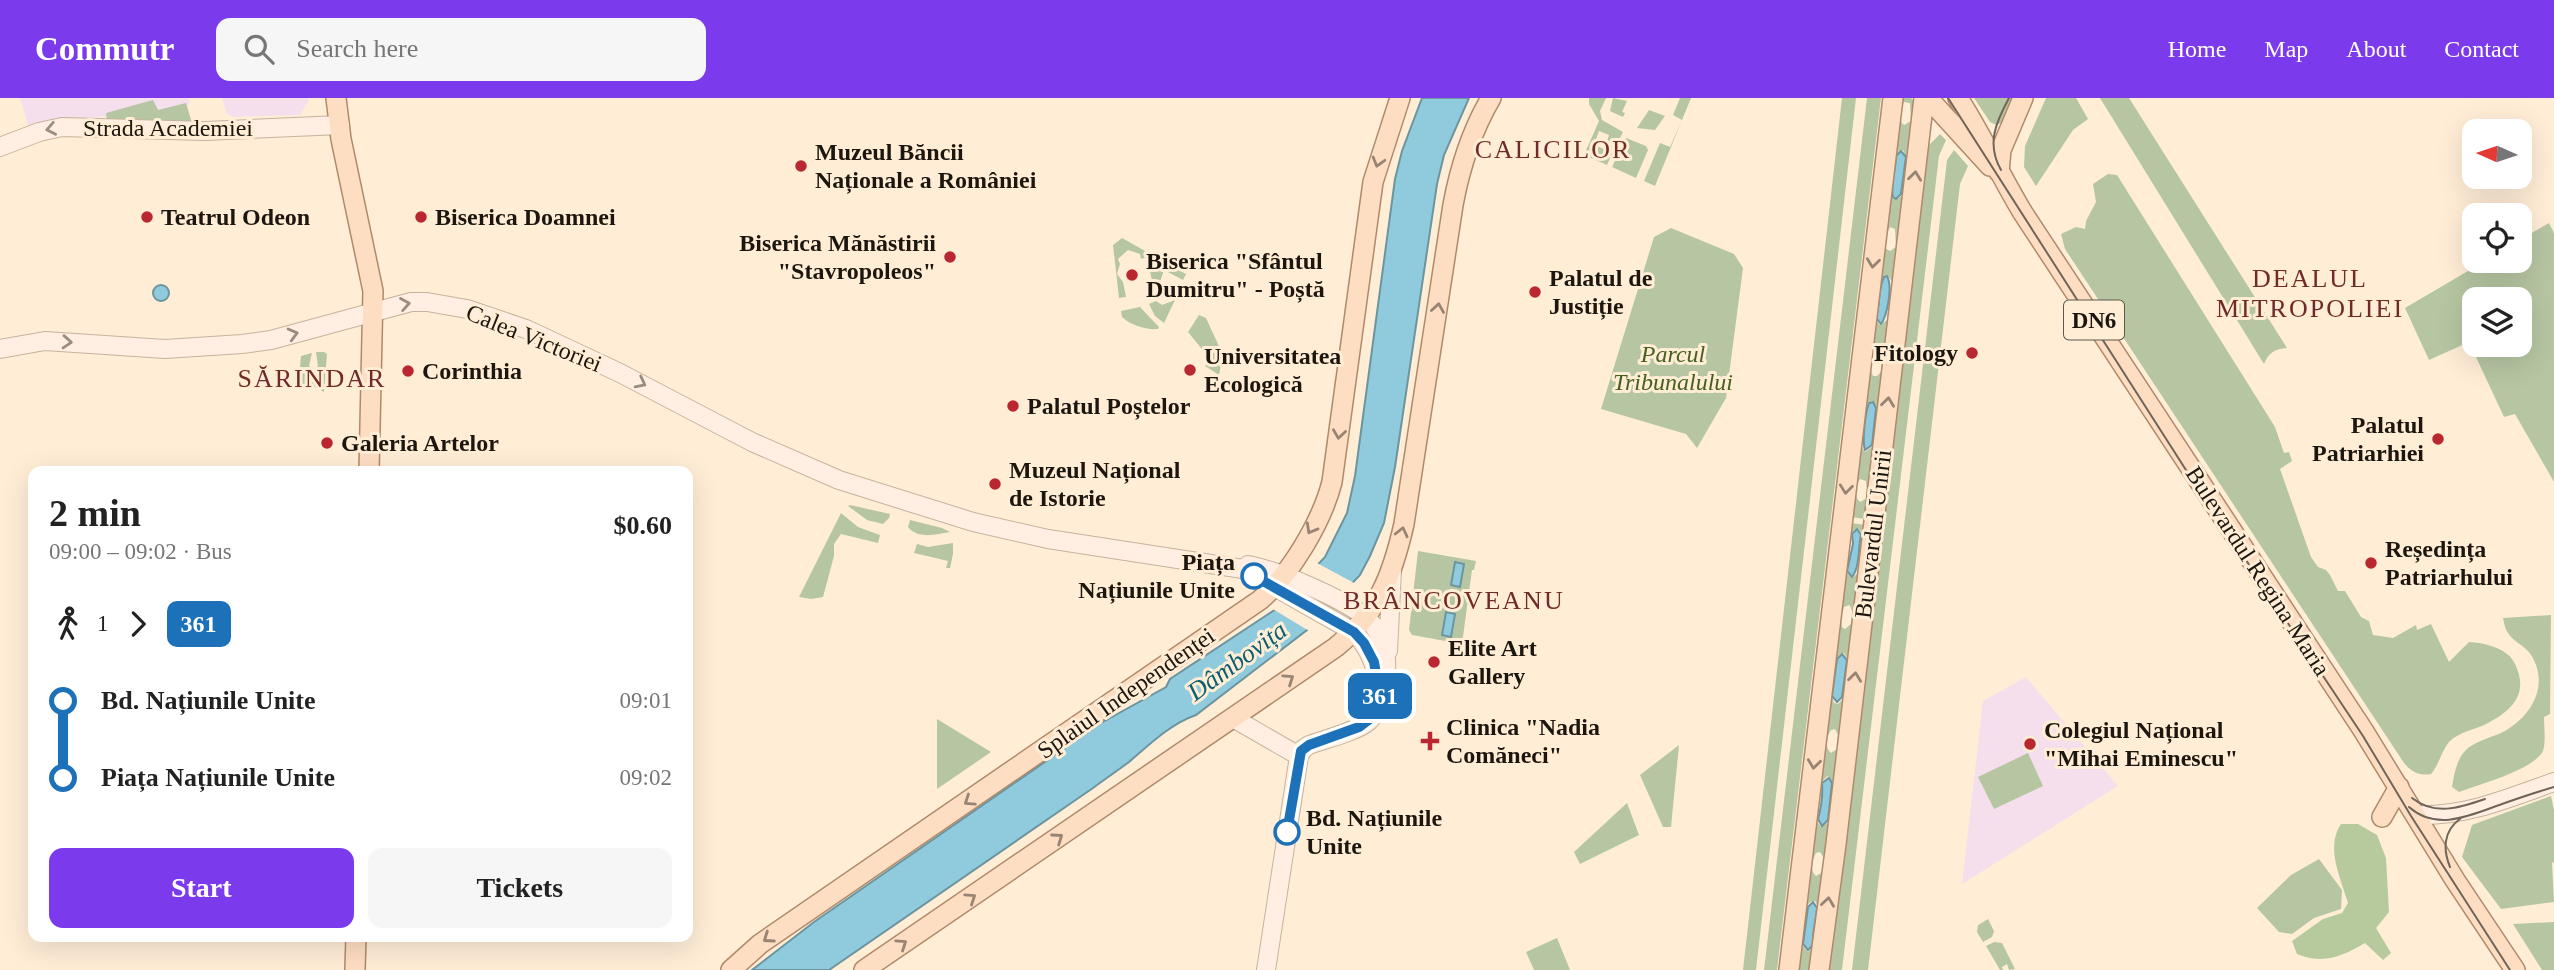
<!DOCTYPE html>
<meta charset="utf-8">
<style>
body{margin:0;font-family:"Times New Roman",serif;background:#f6f6f6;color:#222;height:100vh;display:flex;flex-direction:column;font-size:26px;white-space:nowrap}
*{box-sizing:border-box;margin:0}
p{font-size:23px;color:#767676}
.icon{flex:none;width:38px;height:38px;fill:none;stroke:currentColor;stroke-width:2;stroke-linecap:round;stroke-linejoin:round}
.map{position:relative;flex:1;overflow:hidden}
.sheet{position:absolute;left:28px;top:368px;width:665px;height:476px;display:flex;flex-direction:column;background:#fff;border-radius:14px;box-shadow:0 7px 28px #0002}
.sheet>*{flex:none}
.badge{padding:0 14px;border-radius:10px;font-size:24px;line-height:46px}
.needle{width:46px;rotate:273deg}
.controls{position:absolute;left:2462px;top:21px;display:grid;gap:14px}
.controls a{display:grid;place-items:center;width:70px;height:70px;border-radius:14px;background:#fff;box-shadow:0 7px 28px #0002;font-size:35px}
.map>.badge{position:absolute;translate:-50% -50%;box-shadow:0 0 0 4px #fff}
.legs{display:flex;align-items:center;gap:10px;height:77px;padding:0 21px;font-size:23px}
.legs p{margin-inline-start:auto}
.head{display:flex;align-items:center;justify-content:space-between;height:119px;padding:0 21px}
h1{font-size:38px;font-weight:600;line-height:52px}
.primary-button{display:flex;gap:14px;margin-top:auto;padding:14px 21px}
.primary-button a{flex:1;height:80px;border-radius:14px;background:#7c3aed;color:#fff;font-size:28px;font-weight:600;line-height:80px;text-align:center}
.primary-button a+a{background:#f6f6f6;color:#222}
ul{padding:0 21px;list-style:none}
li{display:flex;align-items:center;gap:24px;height:77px;font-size:26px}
li i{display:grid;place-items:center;width:10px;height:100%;margin:0 9px;background:currentColor}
li i::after{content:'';width:18px;height:18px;margin:-9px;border:5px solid;border-radius:50%;background:#fff}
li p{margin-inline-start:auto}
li:first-child i{background:linear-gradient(#0000 50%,currentColor 0)}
li:last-child i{background:linear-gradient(currentColor 50%,#0000 0)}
header{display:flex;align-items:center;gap:42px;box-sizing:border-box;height:98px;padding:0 35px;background:#7c3aed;color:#fff}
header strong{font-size:33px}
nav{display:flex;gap:38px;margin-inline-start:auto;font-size:24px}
.search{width:490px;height:63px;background:#f6f6f6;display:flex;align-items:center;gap:18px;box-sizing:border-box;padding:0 24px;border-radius:14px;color:#767676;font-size:26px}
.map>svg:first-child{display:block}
.education{fill:#f5dfec}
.green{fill:#b6c6a2;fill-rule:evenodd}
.forest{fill:#b7ca9d}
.water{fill:#90cbdd;stroke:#6d959f;stroke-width:2}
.pier{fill:#ffedd6}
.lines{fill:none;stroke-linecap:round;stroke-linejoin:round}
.secondary-casing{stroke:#c4b49d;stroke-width:20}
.primary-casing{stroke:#af8a6a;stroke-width:22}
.secondary{stroke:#ffeee1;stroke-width:18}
.primary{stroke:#fedec3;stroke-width:19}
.tram{stroke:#706558;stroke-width:2}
.oneway{stroke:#998d82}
.oneway2{stroke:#988472}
.line-1-casing{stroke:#fff;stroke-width:16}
.line-1{stroke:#1d71b8;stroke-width:10}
.poi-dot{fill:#b92830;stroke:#ffedd6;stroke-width:2.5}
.stop-1-dot{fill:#fff;stroke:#1d71b8;stroke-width:3.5}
.labels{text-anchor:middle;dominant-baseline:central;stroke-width:6;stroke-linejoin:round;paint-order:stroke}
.shield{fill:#ffedd6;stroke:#60564a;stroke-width:2}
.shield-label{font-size:23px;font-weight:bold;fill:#1c160e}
.street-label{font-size:24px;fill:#1c160e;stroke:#ffedd6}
.poi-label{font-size:24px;font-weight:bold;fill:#1c160e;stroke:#ffedd6;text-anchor:start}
.park-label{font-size:24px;font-style:italic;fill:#48601e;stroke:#ffedd6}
.stop-label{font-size:24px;font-weight:bold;fill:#1c160e;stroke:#ffedd6;text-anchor:end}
.neighbourhood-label{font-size:26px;letter-spacing:2px;fill:#702a29;stroke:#ffedd6}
.water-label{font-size:26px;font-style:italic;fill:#0d5e70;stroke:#ffedd6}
</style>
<header>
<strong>Commutr</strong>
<div class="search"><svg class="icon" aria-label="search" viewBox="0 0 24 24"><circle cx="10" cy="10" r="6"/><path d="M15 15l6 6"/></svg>Search here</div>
<nav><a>Home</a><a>Map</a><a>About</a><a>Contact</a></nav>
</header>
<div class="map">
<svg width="2554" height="872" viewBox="0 0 2554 872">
<rect width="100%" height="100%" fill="#ffedd6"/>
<path class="education" d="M20,0H189L190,6L164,15L97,19L30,34Z
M222,0H308L309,2L300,17L233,19L227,16Z
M2026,579L2118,688L1962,786L1983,603Z"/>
<path class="green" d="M1589,0H1606L1600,13L1602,22L1623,34L1617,46L1607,43L1609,37L1599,33L1594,47L1604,51L1606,46L1615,49L1607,67L1584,57L1599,23L1589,6Z
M1613,0L1627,3L1622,14L1625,15L1623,19L1610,13Z
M1680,0H1691L1655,88L1644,83L1660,45L1670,49L1682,22L1673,17Z
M1842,0H1856L1756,872H1743Z
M1867,0H1881L1777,872H1764Z
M1901,0H1911L1916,6L1866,421L1850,419ZM1904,4L1910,5L1911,23L1904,27C1897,21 1900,10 1904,4ZM1903,52C1910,64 1904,83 1903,97L1896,102L1890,96L1895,67L1894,63L1899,53ZM1890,129L1895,131L1896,149L1890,153L1885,150V140ZM1887,177L1892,183L1887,222L1880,227L1875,221L1880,192L1879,183ZM1875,255H1879L1882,260L1881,274L1877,278H1873C1869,270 1870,262 1875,255ZM1873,303L1878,310L1873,348L1865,354L1860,347L1866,318L1865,309L1869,304ZM1860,381L1866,383L1867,400L1860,404C1853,398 1856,388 1860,381Z
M1974,0H2014L2001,25L1996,27L1990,24Z
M2046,0H2076L2088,21L2073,32L2036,88L2024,69L2025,48Z
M2100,0H2129L2287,250C2275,251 2269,254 2264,266Z
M153,2L158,12L186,5L192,25L107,22L106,15Z
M1649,12L1665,18L1655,32L1637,30Z
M1940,36L1946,42L1939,58L1842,872H1829L1926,56L1929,47Z
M1626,40L1646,48L1648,52L1636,80L1612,69Z
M1954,52L1968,68L1960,86L1868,872H1852L1947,62Z
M2108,76L2117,77L2275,329L2284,355L2289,354L2292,363L2280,371L2311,459L2318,469L2326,472L2330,477L2338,493H2345L2361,519L2369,523L2373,537L2393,540L2416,527L2417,532L2431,526L2449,564L2469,544C2485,545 2508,550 2515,566C2529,595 2513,612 2488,625C2475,632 2460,633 2449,644C2441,654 2439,667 2431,676C2418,678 2412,674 2404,665L2065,151L2061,136L2076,129L2085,131L2086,123L2096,104L2093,86Z
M2549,125L2554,135V384L2515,316L2504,319L2469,244L2429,262L2405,210L2485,163H2520V142ZM2474,201H2520V247H2474Z
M1671,130L1734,156L1743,170L1726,300L1697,350L1686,336L1601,311L1654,139Z
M1122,140L1186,176L1183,182L1164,172L1158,190L1154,192L1147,159L1141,161L1140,156L1128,152L1118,161L1120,166L1117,176L1123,184L1126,199L1119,200L1113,147Z
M1175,202L1164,225L1155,218L1149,206L1156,203L1162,207Z
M1140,209L1159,229L1158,231C1146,232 1130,227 1122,219L1121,213Z
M1199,217L1206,220L1223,257L1219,277L1205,268L1210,261L1188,234Z
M316,254H324L327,256L324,294L311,287L298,292L301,258L312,255L309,268L314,271L318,268Z
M850,407L890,416L889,420L883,426L867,422L848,408Z
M841,415L858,429L880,437L878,445L841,436L834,446V458L823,499L811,501L799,499Z
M910,422L942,430L950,434C935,437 918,441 908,429Z
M1850,425L1866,427L1813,872H1797ZM1857,430L1863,436C1861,449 1860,462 1858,475L1852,480L1846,474L1851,445L1850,436ZM1849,507C1854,513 1852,519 1851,526L1845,531L1842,529L1841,519L1844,509ZM1844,555L1848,562C1847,575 1845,587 1844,600L1838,606L1834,605C1829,592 1835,575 1836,561L1840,556ZM1835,631L1838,637L1837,651L1831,655C1824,649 1827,638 1831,632ZM1828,678L1833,685L1829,724L1821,729L1816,722C1818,709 1820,697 1821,684ZM1820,754L1824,760L1823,774L1816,778C1809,772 1813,761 1816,755ZM1815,803L1819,810L1814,848L1808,854L1802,847C1804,834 1806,822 1806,809L1810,804Z
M953,445V456L950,470H946L948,463L914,455L917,446L928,449Z
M1418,453L1476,463L1474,472H1472L1462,546L1412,537L1409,532Z
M2551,517L2550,616L2544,619C2544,629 2546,644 2543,653C2535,671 2478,687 2459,694L2452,689C2454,677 2456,663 2465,653C2474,643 2491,640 2503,634C2527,621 2546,595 2536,567C2529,547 2518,549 2508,535C2505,531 2504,524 2503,520Z
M937,621L991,654L937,691Z
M1679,647L1671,729H1663L1640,677Z
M2028,655L2043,688L1994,711L1978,679Z
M2551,698L2554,712V764L2552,765L2554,804L2501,811L2462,759L2472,727Z
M1627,705L1639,737L1580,766L1574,754Z
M2319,761L2342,792L2341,811L2314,820L2292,836L2279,834L2257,810L2291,777Z
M1988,821L1994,833L1992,839L1983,844L1977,834L1978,827Z
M2554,824V872H2542L2513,826Z
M1557,840L1570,872H1534L1526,854Z
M1994,844L2002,845L2015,871L2009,872L2007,866L2002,869L2003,872H2000L1986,848Z"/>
<path class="forest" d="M2341,726H2358L2377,737L2386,760L2389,814L2376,830L2391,855L2383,862L2365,845C2343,858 2323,867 2297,856L2292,843L2323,821L2342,815L2348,805C2341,780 2325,750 2341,726Z"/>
<path class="water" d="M1422,0H1469L1444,57L1437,86L1395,369L1384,425L1370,458L1360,477L1311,529L1196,617C1170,626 1149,647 1129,664C1117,673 1105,681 1093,690L829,872H752L814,824L1101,625L1166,589L1170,581L1276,511L1325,459L1347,415L1355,378L1395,81L1402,53Z
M1901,53L1906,59L1901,96L1896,101L1893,99C1890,87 1896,71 1896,58Z
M1887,178C1893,189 1887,218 1881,226L1876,220C1880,207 1878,190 1884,179Z
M153 195a8 8 0 1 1 16 0a8 8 0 1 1-16 0Z
M1873,304L1876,310L1872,347L1865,352C1862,343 1865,315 1869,305Z
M1857,431L1861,437C1858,451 1860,469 1852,479L1847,473L1853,446L1852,436Z
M1455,464L1464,466L1460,489L1451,487Z
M1446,514L1455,516L1451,539L1442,537Z
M1842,556L1847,562L1842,599L1837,604L1832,598L1837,561Z
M1829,680L1832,685L1828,722L1822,728L1818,721C1821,710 1823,696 1822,685Z
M1813,804L1817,810C1816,822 1812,835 1813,847L1808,852L1803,846L1808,809Z"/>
<path class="pier" d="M1315,464L1356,486L1311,534L1271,510Z"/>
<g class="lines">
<g class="secondary-casing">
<path id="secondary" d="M0,49L39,34L62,29L205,33L340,27
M0,251L45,243L165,251L242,246L271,242L411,204H427L467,211L526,231L620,275L752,344L839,382L973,424L1048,441L1243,471L1354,534C1372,553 1378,574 1380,599
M1248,467C1276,472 1357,505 1373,527C1386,543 1388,563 1385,583C1383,595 1378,614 1369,623C1356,634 1325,641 1309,647L1303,651L1299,658L1266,872
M1388,553L1392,472
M1233,620L1299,658
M2416,717C2465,719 2509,700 2554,684"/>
</g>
<g class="primary-casing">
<path id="primary" d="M336,0L341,41L373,193L369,373
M1928,0L1990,68
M1958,0C1982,37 2000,77 2023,115L2363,632L2455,782L2515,872
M1999,74L2001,52L2023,0
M2382,719L2399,689
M355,872L356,838
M731,872L760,846L1260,502C1291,476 1322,423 1332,384L1373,84L1400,0
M864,872L1336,549C1378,514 1392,479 1404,426L1453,107C1460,69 1471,34 1491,0
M1789,872L1893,0
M1819,872L1836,746L1924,0"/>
</g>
<use href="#secondary" class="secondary"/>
<use href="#primary" class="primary"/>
<path class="tram" d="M1948,0L2186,372L2363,638L2411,718L2510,872
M2001,72C1986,46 1996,24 2009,0
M2412,700C2435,718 2459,710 2485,701
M2409,709C2437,734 2471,717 2502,706C2519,700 2537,694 2554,689
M2450,769C2443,752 2443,733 2460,721"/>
</g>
<defs><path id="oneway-chevron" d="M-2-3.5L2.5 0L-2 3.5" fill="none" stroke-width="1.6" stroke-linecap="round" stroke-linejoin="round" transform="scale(1.75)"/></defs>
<g class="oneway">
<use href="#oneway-chevron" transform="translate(51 31) rotate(169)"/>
<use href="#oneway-chevron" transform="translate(405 206) rotate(-10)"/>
<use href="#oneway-chevron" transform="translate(293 236) rotate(-15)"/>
<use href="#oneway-chevron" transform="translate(67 244) rotate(4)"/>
<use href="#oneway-chevron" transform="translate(641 285) rotate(27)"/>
</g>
<g class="oneway2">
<use href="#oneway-chevron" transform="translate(1378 64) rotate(106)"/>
<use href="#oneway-chevron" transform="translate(1915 78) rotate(-83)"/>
<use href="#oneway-chevron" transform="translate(1873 165) rotate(97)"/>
<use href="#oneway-chevron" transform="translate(1438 210) rotate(-81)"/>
<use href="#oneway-chevron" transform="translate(1888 304) rotate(-83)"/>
<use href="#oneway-chevron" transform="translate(1339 336) rotate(98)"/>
<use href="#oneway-chevron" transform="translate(1846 391) rotate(96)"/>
<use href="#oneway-chevron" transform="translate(1311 431) rotate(119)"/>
<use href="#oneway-chevron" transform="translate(1402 434) rotate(-77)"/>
<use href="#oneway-chevron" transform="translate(1855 579) rotate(-83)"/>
<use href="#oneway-chevron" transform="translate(1289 581) rotate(-34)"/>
<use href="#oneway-chevron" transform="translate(1814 666) rotate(97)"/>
<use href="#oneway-chevron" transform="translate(969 703) rotate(146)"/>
<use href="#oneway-chevron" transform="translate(1058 740) rotate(-35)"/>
<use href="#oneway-chevron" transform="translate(971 800) rotate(-34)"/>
<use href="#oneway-chevron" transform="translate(1828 804) rotate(-82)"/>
<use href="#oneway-chevron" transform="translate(768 840) rotate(145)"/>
<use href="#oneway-chevron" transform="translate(902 846) rotate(-34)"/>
</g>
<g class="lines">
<g class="line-1-casing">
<path id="line-1" d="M1254,478L1354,534L1364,545L1374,564L1380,599L1371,620L1359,629L1309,647L1301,653L1287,734"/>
</g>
<use href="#line-1" class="line-1"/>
</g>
<g class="poi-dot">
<circle cx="801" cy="68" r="7"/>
<circle cx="147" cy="119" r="7"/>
<circle cx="421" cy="119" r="7"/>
<circle cx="950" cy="159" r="7"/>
<circle cx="1132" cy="177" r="7"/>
<circle cx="1535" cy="194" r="7"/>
<circle cx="1972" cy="255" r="7"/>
<circle cx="1190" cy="272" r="7"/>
<circle cx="408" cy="273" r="7"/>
<circle cx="1013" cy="308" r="7"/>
<circle cx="2438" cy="341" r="7"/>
<circle cx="327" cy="345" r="7"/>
<circle cx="995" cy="386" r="7"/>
<circle cx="2371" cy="465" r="7"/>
<circle cx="1434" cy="564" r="7"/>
<path d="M1426.5 632.5h7v7h7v7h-7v7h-7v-7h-7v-7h7z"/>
<circle cx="2030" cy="646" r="7"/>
</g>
<g class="stop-1-dot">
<circle cx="1254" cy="478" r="12"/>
<circle cx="1287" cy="734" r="12"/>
</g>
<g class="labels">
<rect class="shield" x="2064" y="202.5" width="60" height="39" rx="5"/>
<g class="shield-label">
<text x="2094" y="222">DN6</text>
</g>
<g class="street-label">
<text x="168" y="30">Strada Academiei</text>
<text transform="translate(534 240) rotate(22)">Calea Victoriei</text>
<text transform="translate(1873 436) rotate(-83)">Bulevardul Unirii</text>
<text transform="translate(2258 473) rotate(57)">Bulevardul Regina Maria</text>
<text transform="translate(1126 595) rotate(-35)">Splaiul Independenței</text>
</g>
<g class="poi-label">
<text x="815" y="54">Muzeul Băncii<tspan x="815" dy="28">Naționale a României</tspan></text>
<text x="161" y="119">Teatrul Odeon</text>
<text x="435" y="119">Biserica Doamnei</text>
<text x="936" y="145" text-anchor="end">Biserica Mănăstirii<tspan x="936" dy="28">"Stavropoleos"</tspan></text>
<text x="1146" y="163">Biserica "Sfântul<tspan x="1146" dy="28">Dumitru" - Poștă</tspan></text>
<text x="1549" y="180">Palatul de<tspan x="1549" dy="28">Justiție</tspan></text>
<text x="1958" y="255" text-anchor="end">Fitology</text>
<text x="1204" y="258">Universitatea<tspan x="1204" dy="28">Ecologică</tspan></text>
<text x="422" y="273">Corinthia</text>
<text x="1027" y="308">Palatul Poștelor</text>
<text x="2424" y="327" text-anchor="end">Palatul<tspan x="2424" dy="28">Patriarhiei</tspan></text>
<text x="341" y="345">Galeria Artelor</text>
<text x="1009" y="372">Muzeul Național<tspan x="1009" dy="28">de Istorie</tspan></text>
<text x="2385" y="451">Reședința<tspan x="2385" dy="28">Patriarhului</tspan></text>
<text x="1448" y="550">Elite Art<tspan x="1448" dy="28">Gallery</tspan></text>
<text x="1446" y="629">Clinica "Nadia<tspan x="1446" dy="28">Comăneci"</tspan></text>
<text x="2044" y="632">Colegiul Național<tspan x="2044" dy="28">"Mihai Eminescu"</tspan></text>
</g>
<g class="park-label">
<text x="1673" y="256">Parcul<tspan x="1673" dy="28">Tribunalului</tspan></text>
</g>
<g class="stop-label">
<text x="1235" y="464">Piața<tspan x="1235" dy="28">Națiunile Unite</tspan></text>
<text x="1306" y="720" text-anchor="start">Bd. Națiunile<tspan x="1306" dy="28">Unite</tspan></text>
</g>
<g class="neighbourhood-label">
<text x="1553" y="51">CALICILOR</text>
<text x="2310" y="180">DEALUL<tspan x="2310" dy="30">MITROPOLIEI</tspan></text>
<text x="312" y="280">SĂRINDAR</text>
<text x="1454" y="502">BRÂNCOVEANU</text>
</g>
<g class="water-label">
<text transform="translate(1237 563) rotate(-36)">Dâmbovița</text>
</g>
</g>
</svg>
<div class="controls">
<a><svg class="needle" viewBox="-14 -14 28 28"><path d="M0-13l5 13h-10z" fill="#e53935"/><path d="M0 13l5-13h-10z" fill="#767676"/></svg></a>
<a><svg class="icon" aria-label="locate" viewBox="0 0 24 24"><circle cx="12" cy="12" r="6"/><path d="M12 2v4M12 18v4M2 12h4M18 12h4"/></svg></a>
<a><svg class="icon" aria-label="layers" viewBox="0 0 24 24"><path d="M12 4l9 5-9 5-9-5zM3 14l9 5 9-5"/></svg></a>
</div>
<b class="badge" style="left:1380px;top:598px;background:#1d71b8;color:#fff">361</b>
<section class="sheet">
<div class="head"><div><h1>2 min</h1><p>09:00 – 09:02 · Bus</p></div><b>$0.60</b></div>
<div class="legs"><svg class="icon" aria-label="walk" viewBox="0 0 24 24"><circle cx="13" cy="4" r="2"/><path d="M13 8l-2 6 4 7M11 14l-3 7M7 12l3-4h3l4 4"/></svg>1<svg class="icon" aria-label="forward" viewBox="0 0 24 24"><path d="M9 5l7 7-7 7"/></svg><b class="badge" style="background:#1d71b8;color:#fff">361</b></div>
<ul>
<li><i style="color:#1d71b8"></i><b>Bd. Națiunile Unite</b><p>09:01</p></li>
<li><i style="color:#1d71b8"></i><b>Piața Națiunile Unite</b><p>09:02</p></li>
</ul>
<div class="primary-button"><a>Start</a><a>Tickets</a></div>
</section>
</div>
